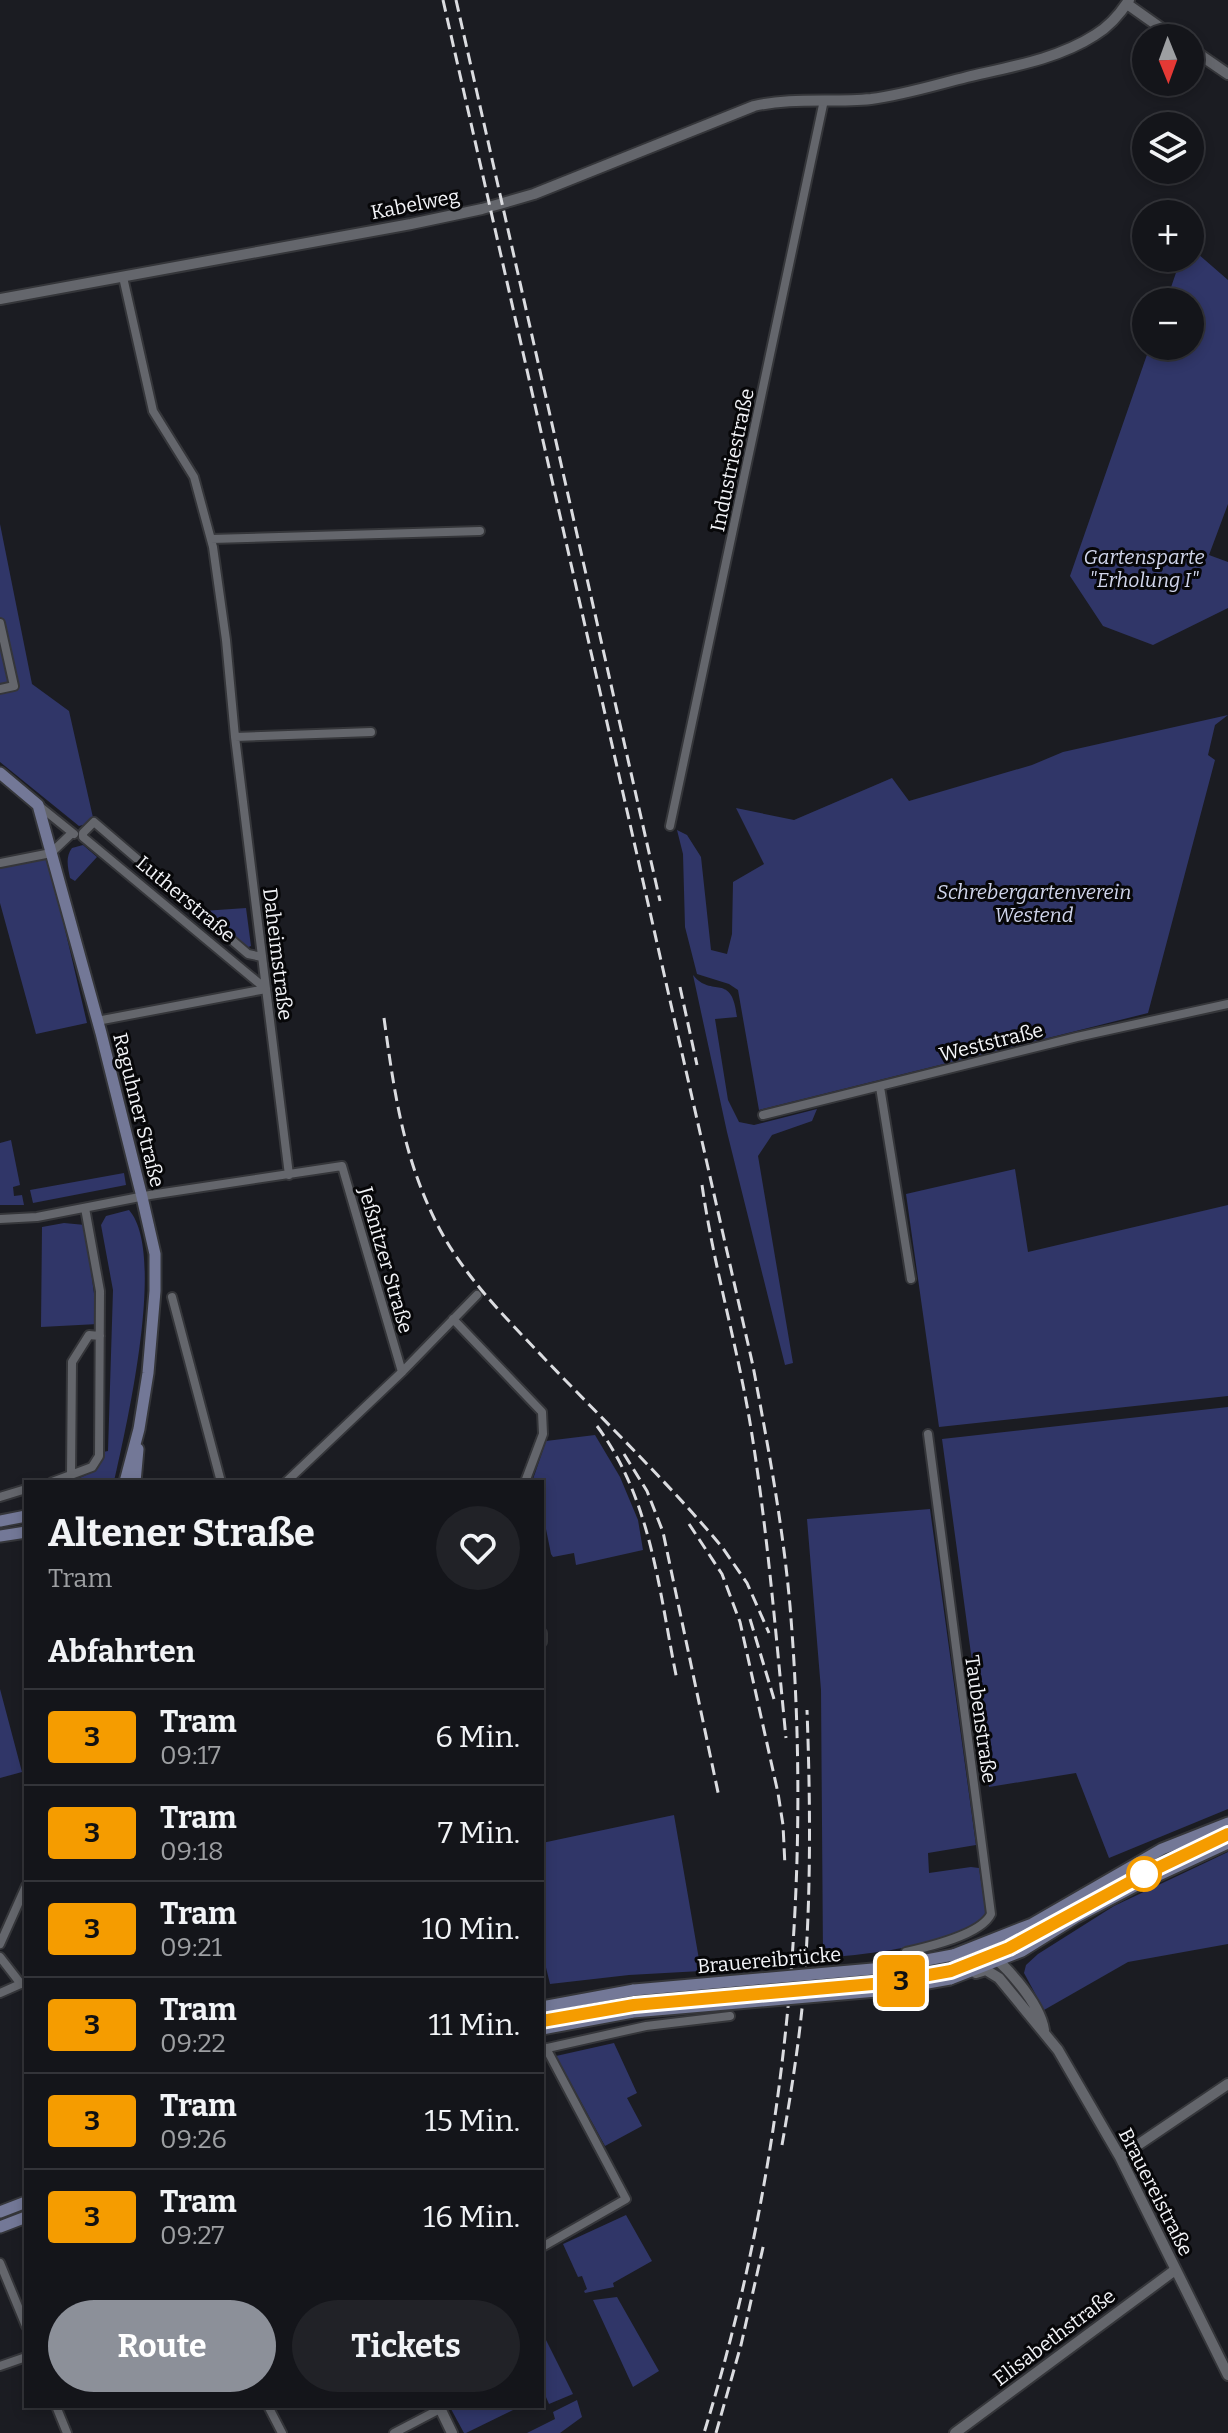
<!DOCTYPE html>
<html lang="de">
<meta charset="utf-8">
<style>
body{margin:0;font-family:Bitter,serif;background:#212227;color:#f1f3f6;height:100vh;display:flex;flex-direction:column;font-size:30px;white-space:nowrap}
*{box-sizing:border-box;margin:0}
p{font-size:26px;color:#9d9fa2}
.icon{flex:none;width:44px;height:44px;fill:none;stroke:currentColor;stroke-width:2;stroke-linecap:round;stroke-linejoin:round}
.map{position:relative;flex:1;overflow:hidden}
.drawer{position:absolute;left:24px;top:1480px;width:520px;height:928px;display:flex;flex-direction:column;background:#14151a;border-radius:0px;box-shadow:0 4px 12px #0003,0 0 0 2px #333439}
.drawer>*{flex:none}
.badge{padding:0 16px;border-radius:6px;font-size:28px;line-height:52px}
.needle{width:52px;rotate:179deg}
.buttons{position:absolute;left:1132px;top:24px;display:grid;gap:16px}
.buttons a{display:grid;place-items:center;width:72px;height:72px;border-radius:50%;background:#14151a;box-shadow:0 4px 12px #0003,0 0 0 2px #333439;font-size:40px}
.map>.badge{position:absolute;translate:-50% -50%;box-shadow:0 0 0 4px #fff}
h2{padding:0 24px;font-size:30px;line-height:72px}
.round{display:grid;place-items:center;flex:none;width:84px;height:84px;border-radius:42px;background:#212227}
.headline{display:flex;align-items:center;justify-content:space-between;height:136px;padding:0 24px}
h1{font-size:38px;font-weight:700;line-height:60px}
.primary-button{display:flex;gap:16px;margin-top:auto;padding:16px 24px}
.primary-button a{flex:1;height:92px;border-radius:48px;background:#8c9099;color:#fff;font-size:32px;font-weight:700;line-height:92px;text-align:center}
.primary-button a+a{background:#212227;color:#f1f3f6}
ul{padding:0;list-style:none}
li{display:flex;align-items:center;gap:24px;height:96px;padding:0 24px;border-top:2px solid #333439}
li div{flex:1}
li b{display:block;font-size:30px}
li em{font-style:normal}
li .badge{min-width:88px;font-weight:700;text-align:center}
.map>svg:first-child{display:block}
</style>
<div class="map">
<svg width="1228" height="2433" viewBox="0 0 1228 2433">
<rect width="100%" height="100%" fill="#1b1c22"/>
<path fill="#303668" d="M1190,247L1228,280V504L1209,555L1228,562V608L1153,645L1103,626L1070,576L1150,346H1190V302H1166L1181,258H1190Z
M0,524L32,684L69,711L94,822L79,826L0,762Z
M1228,715L1215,725L1208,755L1215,760L1148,1013L759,1110L738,990L729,984L697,974L685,927L683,854L677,830L687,835L701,857L711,950L727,954L732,934L733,882L764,864L736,808L794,820L892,778L909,801L1032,765L1063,752Z
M83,845L97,857L75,881L70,878C68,868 65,857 72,848Z
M48,857L87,1023L36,1034L0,903V868Z
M246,908L251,946L246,948L203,911Z
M693,975C712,999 732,971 737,1017L715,1019L728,1100L739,1122L754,1125L817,1109L812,1121L772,1135L758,1156L793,1363L785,1365L727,1132Z
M11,1140L20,1185L13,1187L14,1196L22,1195L24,1205H0V1143Z
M1015,1169L1028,1252L1228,1205V1396L939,1427L906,1194Z
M124,1173L126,1185L33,1203L30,1190Z
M129,1210C167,1253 126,1428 114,1482H68C86,1476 98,1472 103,1452L108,1451L113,1290L101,1225L106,1216Z
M64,1223L85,1225L98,1324L41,1327L42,1227Z
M1228,1407V1809L1109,1858L1076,1773L989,1787L942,1439Z
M595,1435L620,1477L638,1520L643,1550L576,1565L574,1553L553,1557L551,1554L545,1524L542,1525V1482H532L546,1441Z
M930,1509L976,1845L928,1853L929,1873L971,1867L979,1868L986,1914C966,1945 859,1955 823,1958L821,1690L807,1519Z
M0,1689L22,1772L0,1778Z
M674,1815L701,1971L629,1975L550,1984L542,1951V1843Z
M1228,1852V1944L1128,1962L1044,2010L1024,1973L1026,1965L1038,1954L1114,1906Z
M614,2043L637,2093L627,2098L642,2126L605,2146L556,2056Z
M626,2215L652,2261L613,2283L614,2287L585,2293L584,2291L587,2289L582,2276L578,2277L563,2244Z
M617,2297L659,2371L633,2387L593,2300Z
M545,2338L573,2394L549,2404L542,2388V2339Z
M577,2400L582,2417L560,2433H527L555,2419L553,2412Z
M457,2406H521L466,2433H464L451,2409Z"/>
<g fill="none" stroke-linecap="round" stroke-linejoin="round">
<g stroke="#35363a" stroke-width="12">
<path id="minor" d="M123,277L153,411L194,477L213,547L226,640L235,737L289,1175
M211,539L480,531
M0,623L14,686L0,689
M235,737L371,732
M38,805L74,834
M670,826L824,100
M0,863L51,853L72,833
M262,957L248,954L94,822L83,833V837L266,989
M97,1021L266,989
M880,1087L911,1279
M763,1115L1077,1037L1228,1004
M0,1219L37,1217L150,1195L342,1166L402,1372
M172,1297L221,1482
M453,1319L542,1412L543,1434L525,1482
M71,1476L72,1362L89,1335L100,1336
M52,1482L92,1467L99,1456L100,1291L85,1208
M286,1482L402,1372L477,1295
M0,1497L26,1489
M542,1633V1642
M0,1944L26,1886
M906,1952C928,1947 981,1935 991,1914L928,1434
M0,1957L21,1984
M0,1993L25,1982
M543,2049L646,2026L730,2016
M542,2247L626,2199L546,2048
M0,2263L26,2326
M0,2366L26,2357
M56,2406L67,2433
M268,2406L282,2433
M394,2433L440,2409"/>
</g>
<g stroke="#35363a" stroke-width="14">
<path id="tertiary" d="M1127,4L1175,38
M1190,48L1228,74
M0,299L411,224L482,209L534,194L754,106C793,97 832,103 871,99C903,95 935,85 967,77C1010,67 1058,59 1095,35C1110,26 1120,14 1129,0
M977,1947C1002,1957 1040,2004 1044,2030
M976,1973L986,1970L999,1978L1058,2050L1120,2157L1228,2375
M1120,2157L1228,2084
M439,2406L452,2433
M955,2433L1175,2270"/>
</g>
<g stroke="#35363a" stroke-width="15">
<path id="secondary" d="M0,773L38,805L101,1033L142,1197L155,1254V1291L148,1373L139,1429L125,1482
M135,1482L138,1449
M0,1521L26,1516
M0,1536L26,1532
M953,1955L1032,1924L1162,1849L1228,1823
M950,1979L1022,1951L1075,1918L1137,1885L1228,1843
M542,2007L634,1990
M542,2029L633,2012
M0,2212L26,2202
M0,2227L26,2217"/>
</g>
<use href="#minor" stroke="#64666c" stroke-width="8"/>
<use href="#tertiary" stroke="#64666c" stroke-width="10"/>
<use href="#secondary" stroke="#737897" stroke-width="11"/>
<path stroke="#dbdce0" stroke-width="2" d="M542,2021L634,2005L884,1983L951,1971L1009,1948L1143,1875L1228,1834"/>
<path stroke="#dbdce0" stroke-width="3" stroke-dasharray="12 6" stroke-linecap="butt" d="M443,0L753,1366C768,1446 783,1526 790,1606C813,1883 786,2167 704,2433
M456,0L660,901
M680,987L697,1065
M384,1018C394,1091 403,1157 437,1224C463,1275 503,1315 542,1356C602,1419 666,1480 722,1547L747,1583L769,1633
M702,1185C714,1269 739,1351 752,1435C768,1536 776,1637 786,1738
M597,1426C652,1500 659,1592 677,1680
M624,1454L647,1491L663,1532L719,1797
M689,1524L722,1574L740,1622L778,1793L783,1825L785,1866
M750,1619L774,1699
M782,2145C793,2082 803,2019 806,1956C811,1874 810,1792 807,1710
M716,2433L741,2345L764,2243"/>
<g stroke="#35363a" stroke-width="15" stroke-linecap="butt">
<path id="secondary-bridge" d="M634,1990L884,1968L953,1955
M633,2012L888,1990L950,1979"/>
</g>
<use href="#secondary-bridge" stroke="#737897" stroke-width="11"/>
</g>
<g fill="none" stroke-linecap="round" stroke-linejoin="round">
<g stroke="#fff" stroke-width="18">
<path id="line" d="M542,2021L634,2005L884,1983L951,1971L1009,1948L1143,1875L1228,1834"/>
</g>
<use href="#line" stroke="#f59c00" stroke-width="12"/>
</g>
<circle fill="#fff" stroke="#f59c00" stroke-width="4" cx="1144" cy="1874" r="16"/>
<g text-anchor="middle" stroke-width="6" stroke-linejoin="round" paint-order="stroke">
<g font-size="20" fill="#f3f4f8" stroke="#070709">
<text transform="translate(415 204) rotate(-11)" y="7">Kabelweg</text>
<text transform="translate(732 460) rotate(-78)" y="7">Industriestraße</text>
<text transform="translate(186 899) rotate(40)" y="7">Lutherstraße</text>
<text transform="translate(278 954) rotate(83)" y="7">Daheimstraße</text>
<text transform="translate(991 1042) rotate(-14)" y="7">Weststraße</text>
<text transform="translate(139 1110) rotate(76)" y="7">Raguhner Straße</text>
<text transform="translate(386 1260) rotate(74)" y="7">Jeßnitzer Straße</text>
<text transform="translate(981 1719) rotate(82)" y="7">Taubenstraße</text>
<text transform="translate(769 1960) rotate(-5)" y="7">Brauereibrücke</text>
<text transform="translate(1156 2192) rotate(63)" y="7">Brauereistraße</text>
<text transform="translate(1054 2337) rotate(-37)" y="7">Elisabethstraße</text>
</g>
<g font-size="20" font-style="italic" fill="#d1d6ec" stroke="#070709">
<text x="1144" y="564">Gartensparte<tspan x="1144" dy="23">"Erholung I"</tspan></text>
<text x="1034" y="899">Schrebergartenverein<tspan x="1034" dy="23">Westend</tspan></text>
</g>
</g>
</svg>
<div class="buttons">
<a><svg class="needle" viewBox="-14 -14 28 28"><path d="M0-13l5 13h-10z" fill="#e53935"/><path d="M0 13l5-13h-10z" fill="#9d9fa2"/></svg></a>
<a><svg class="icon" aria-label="layers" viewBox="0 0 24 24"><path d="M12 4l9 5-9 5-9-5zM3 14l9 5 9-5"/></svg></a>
<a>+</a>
<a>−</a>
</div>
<b class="badge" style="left:901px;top:1981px;background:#f59c00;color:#111">3</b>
<section class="drawer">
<div class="headline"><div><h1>Altener Straße</h1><p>Tram</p></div><a class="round"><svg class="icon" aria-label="heart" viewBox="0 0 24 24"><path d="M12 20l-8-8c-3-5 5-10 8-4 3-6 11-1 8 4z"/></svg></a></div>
<h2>Abfahrten</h2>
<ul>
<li><span class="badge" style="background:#f59c00;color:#111">3</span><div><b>Tram</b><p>09:17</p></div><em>6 Min.</em></li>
<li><span class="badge" style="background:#f59c00;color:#111">3</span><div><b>Tram</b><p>09:18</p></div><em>7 Min.</em></li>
<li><span class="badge" style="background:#f59c00;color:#111">3</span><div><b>Tram</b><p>09:21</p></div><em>10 Min.</em></li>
<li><span class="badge" style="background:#f59c00;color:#111">3</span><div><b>Tram</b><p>09:22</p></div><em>11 Min.</em></li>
<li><span class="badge" style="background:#f59c00;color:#111">3</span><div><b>Tram</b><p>09:26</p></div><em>15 Min.</em></li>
<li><span class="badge" style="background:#f59c00;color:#111">3</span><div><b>Tram</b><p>09:27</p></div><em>16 Min.</em></li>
</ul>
<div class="primary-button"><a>Route</a><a>Tickets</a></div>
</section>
</div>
